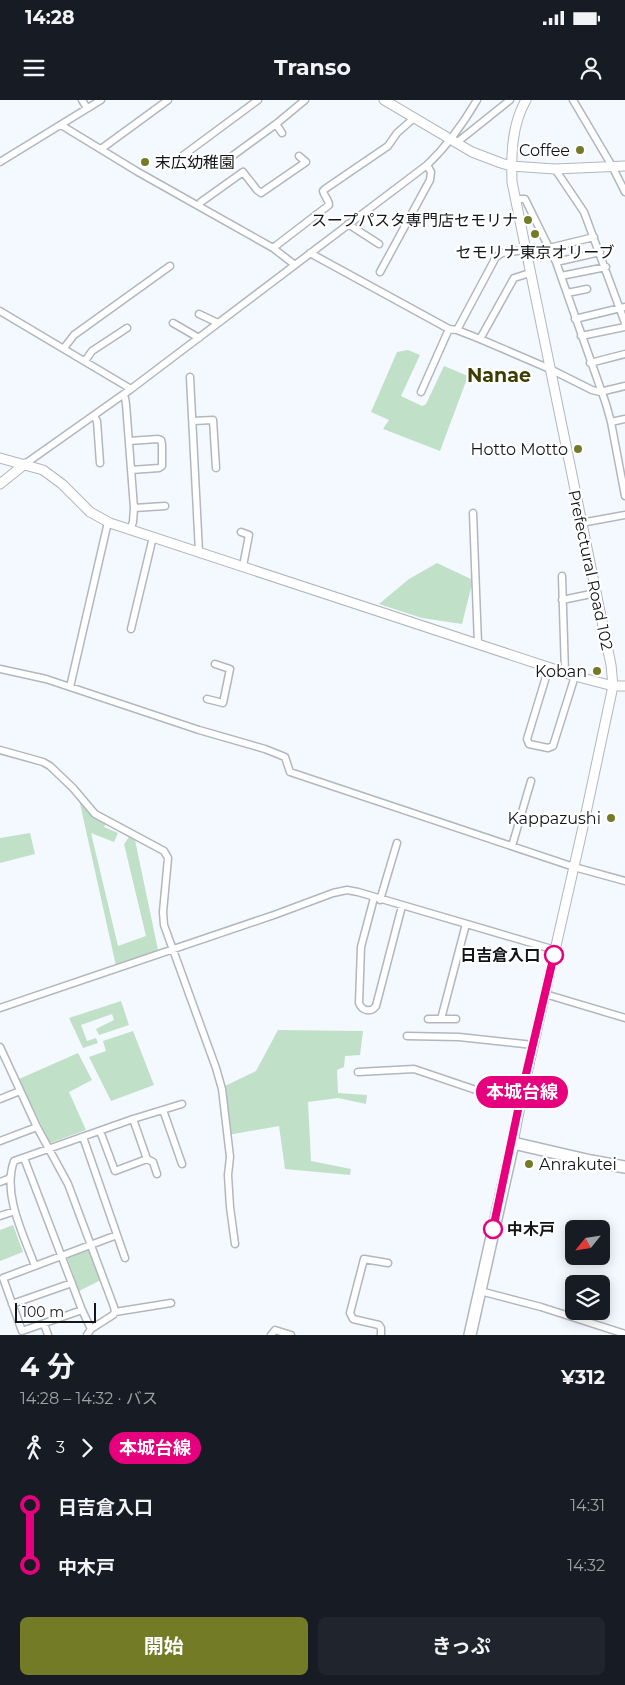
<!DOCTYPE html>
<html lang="ja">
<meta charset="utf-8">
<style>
body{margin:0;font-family:Montserrat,"Noto Sans JP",sans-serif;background:#20242c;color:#f1f3f6;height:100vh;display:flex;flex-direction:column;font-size:19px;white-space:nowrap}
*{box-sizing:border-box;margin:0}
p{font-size:16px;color:#9ea1a6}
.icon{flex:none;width:28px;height:28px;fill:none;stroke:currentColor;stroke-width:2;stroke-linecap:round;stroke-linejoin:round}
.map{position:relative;height:1235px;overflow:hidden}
.side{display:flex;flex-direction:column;background:#171b24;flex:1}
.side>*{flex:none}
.badge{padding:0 10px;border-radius:16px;font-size:18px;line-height:32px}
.needle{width:32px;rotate:240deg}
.tools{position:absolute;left:565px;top:1120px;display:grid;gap:10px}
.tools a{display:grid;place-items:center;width:45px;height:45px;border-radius:8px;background:#171b24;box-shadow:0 2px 12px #0003;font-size:25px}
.scale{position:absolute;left:15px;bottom:12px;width:81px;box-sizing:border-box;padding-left:5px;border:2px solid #131518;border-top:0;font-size:14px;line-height:18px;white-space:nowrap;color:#131518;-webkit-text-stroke:4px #fff;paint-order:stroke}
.map>.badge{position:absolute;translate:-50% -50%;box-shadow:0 0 0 2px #fff}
.legs{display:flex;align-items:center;gap:8px;height:55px;padding:0 20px;font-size:16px}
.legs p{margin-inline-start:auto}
.overview{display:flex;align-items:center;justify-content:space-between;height:85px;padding:0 20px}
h1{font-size:28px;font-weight:700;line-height:38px}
.button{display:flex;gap:10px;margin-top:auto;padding:10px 20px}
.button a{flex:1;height:58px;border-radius:8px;background:#747b26;color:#fff;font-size:20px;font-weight:700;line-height:58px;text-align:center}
.button a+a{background:#20242c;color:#f1f3f6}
ul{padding:0 20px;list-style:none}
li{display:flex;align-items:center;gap:18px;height:60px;font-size:19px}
li i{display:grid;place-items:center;width:8px;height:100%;margin:0 6px;background:currentColor}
li i::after{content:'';width:12px;height:12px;margin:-6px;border:4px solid;border-radius:50%;background:#171b24}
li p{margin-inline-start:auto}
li:first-child i{background:linear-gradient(#0000 50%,currentColor 0)}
li:last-child i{background:linear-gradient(currentColor 50%,#0000 0)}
.status{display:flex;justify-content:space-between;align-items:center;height:35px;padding:0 25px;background:#171b24;direction:ltr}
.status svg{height:14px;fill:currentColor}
header{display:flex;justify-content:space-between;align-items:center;height:65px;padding:0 20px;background:#171b24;font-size:22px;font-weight:700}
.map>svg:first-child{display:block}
</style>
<div class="status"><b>14:28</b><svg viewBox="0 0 49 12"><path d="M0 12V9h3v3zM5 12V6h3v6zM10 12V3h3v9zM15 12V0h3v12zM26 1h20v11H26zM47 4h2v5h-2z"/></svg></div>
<header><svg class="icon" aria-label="menu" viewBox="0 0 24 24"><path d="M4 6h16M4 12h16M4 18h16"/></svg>Transo<svg class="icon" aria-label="person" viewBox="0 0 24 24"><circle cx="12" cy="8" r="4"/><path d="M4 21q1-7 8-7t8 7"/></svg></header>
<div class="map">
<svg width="625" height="1235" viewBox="0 0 625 1235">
<rect width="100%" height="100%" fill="#f4f9ff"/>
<path fill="#c0e0c8" d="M408,250L420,255L401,296L422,306L426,304L444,266L468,276L440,351L383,329L389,320L371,312L397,252Z
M437,463L473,480L462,524L422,518L379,504L409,479Z
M79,699L106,723L104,727L118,733L114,742L91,733L118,846L146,836L124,744L129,737L135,740L158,850L116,866Z
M30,733L35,754L0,763V738Z
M121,901L129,925L99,935L96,929L114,920L112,914L81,925L87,941L96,938L98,943L83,948L69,918Z
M278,930L363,931L360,955L345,956L344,967L337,970L338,993L367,995L366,1004L338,998L308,1002L311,1061L351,1069L350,1075L285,1069L279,1026L228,1035L220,1009L225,986L256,971Z
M133,931L154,985L111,1001L89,957L106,951L103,941Z
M78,953L92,980L69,992L86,1030L50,1043L19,979Z
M13,1125L23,1152L0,1161V1130Z
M88,1147L101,1180L79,1191L67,1157V1155Z"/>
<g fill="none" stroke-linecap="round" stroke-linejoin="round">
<g stroke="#b1b7be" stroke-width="9">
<path id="street" d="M82,0L87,8
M573,0L612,66L625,92
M276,24L282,33
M61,25L138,72L273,148L295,165
M460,40L510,0
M101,49L168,0
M181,57L258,0
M0,62L101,0
M220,65L276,24L305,0
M555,69L584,112L625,223
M515,99H525L556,162L606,304L611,322L625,396
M199,105L201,102L243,72L257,90L261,93L306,62L299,56
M348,124L379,144
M273,148L329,105C329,100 324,96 323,91L325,89L388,46L397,33L414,18
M549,148L594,137
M310,153L449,229L457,230L480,239L550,269L592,290L600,292L625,286
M556,162L600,152
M380,172L430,80L431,72L427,65
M561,176L606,167
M567,193L587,189
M0,211L131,289
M199,214L218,223
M575,219L625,207
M173,223L199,238
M457,230L496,157L502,153L526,150
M581,236L625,227
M480,239L514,178L530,173
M64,248L74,235L170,166
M85,261L92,251L127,228
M590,263L625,254
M190,277L199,452
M421,292L449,229
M123,295L125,298L126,304L134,408L133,422L130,430
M94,316L97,321L100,363
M193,321L213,320L216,368
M611,322L625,319
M129,341L158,339L161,340L162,344V366L159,368L131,370
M25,364L131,289L427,65C447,46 463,24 477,0
M134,408L165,406
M473,413L478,544
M581,423L625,415
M241,432L249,435L243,466
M562,476L565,573
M562,500L596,493
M131,529L153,437
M549,567L527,639L529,644L548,648L553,646L575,576
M0,569L46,579L199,630L265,649L285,657L290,672L574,767L625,781
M70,587L108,422
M207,599L223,603L230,569L215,564
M0,650L43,662L50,666L73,688L95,714L164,751L168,758L163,812L164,825L216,968L222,989L230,1057L228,1075L230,1107L235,1144
M512,746L531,681
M374,798L361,847L359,903C362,911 371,913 376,906L402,806
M380,800L397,743
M545,894L625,918
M0,908L274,815L333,793L347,790L358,792L555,850
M428,919H456
M441,919L466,824
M407,936L459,937L533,945
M0,947L37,1027L68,1084L114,1207L115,1212L113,1215L91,1229L87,1235
M358,972L414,969L520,1005
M0,999L20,991
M163,1010L182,1064
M100,1031L115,1071L147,1059L133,1019
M83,1037L125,1158
M0,1041L37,1027
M24,1058L82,1210L91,1229
M147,1059L153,1062L157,1074
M0,1082L8,1079L11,1076
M0,1116L15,1111
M35,1166C24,1136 2,1094 14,1061L133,1019L182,1004
M480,1191L541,1207L625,1234
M12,1204L72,1183
M82,1210L22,1231L3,1178L117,1135
M115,1212L171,1203
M44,1224L48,1235
M271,1235L275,1230L291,1235
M381,1235V1228L379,1225L353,1219L350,1213L364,1159L388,1163"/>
</g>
<g stroke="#b1b7be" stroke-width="11">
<path id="secondary" d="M384,0L472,52L501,63L511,66L555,69L625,66
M0,358L43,370L62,384L90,412L110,423L575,576L613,586H625
M0,384L25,364
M513,1043L523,991L583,727L613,586L611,565L512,82C511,54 512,24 526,0"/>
</g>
<g stroke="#b1b7be" stroke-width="14">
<path id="highway" d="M470,1235L513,1043L591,1061L625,1067"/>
</g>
<use href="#street" stroke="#fff" stroke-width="6"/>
<use href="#secondary" stroke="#fff" stroke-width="9"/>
<use href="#highway" stroke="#fff" stroke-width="11"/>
</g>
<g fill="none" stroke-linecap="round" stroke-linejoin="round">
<g stroke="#fff" stroke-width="11">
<path id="line-1" d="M493,1129L522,991L554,855"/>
</g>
<use href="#line-1" stroke="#e6007e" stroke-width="8"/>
</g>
<g fill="#747b26" stroke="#fff" stroke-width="2">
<circle cx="580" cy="50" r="5"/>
<circle cx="145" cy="62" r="5"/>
<circle cx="528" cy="120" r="5"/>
<circle cx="535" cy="134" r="5"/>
<circle cx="578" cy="349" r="5"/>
<circle cx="597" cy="571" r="5"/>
<circle cx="611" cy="718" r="5"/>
<circle cx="529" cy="1064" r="5"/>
</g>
<g fill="#fff" stroke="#e6007e" stroke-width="2.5">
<circle cx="554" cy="855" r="9"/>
<circle cx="493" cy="1129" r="9"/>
</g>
<g text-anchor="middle" stroke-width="4.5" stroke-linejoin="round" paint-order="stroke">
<g font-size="16" fill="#131518" stroke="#fff" text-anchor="end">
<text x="570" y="56">Coffee</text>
<text x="155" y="68" text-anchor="start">末広幼稚園</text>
<text x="518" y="126">スープパスタ専門店セモリナ</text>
<text x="535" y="158" text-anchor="middle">セモリナ東京オリーブ</text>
<text x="568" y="355">Hotto Motto</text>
<text x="587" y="577">Koban</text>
<text x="601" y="724">Kappazushi</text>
<text x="539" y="1070" text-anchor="start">Anrakutei</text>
</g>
<g font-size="16" fill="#131518" stroke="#fff">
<text transform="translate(591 470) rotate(78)" y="6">Prefectural Road 102</text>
</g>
<g font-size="16" font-weight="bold" fill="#131518" stroke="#fff" text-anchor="end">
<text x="540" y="861">日吉倉入口</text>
<text x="507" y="1135" text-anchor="start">中木戸</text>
</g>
<g font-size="19" font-weight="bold" fill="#3a3e00" stroke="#fff">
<text x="499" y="282">Nanae</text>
</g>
</g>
</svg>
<div class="tools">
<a><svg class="needle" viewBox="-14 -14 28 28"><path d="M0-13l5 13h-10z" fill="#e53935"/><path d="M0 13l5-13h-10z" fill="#9ea1a6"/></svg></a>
<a><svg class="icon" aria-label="layers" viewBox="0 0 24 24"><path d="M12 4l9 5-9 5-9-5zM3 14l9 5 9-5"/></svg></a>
</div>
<div class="scale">100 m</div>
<b class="badge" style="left:522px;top:992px;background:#e6007e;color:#fff">本城台線</b>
</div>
<section class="side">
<div class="overview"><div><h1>4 分</h1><p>14:28 – 14:32 · バス</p></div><b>¥312</b></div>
<div class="legs"><svg class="icon" aria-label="walk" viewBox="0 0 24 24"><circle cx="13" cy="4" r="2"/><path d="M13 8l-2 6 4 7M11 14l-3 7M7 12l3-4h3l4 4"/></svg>3<svg class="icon" aria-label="forward" viewBox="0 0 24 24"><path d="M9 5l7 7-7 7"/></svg><b class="badge" style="background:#e6007e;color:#fff">本城台線</b></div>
<ul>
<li><i style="color:#e6007e"></i><b>日吉倉入口</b><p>14:31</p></li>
<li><i style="color:#e6007e"></i><b>中木戸</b><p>14:32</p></li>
</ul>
<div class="button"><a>開始</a><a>きっぷ</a></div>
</section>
